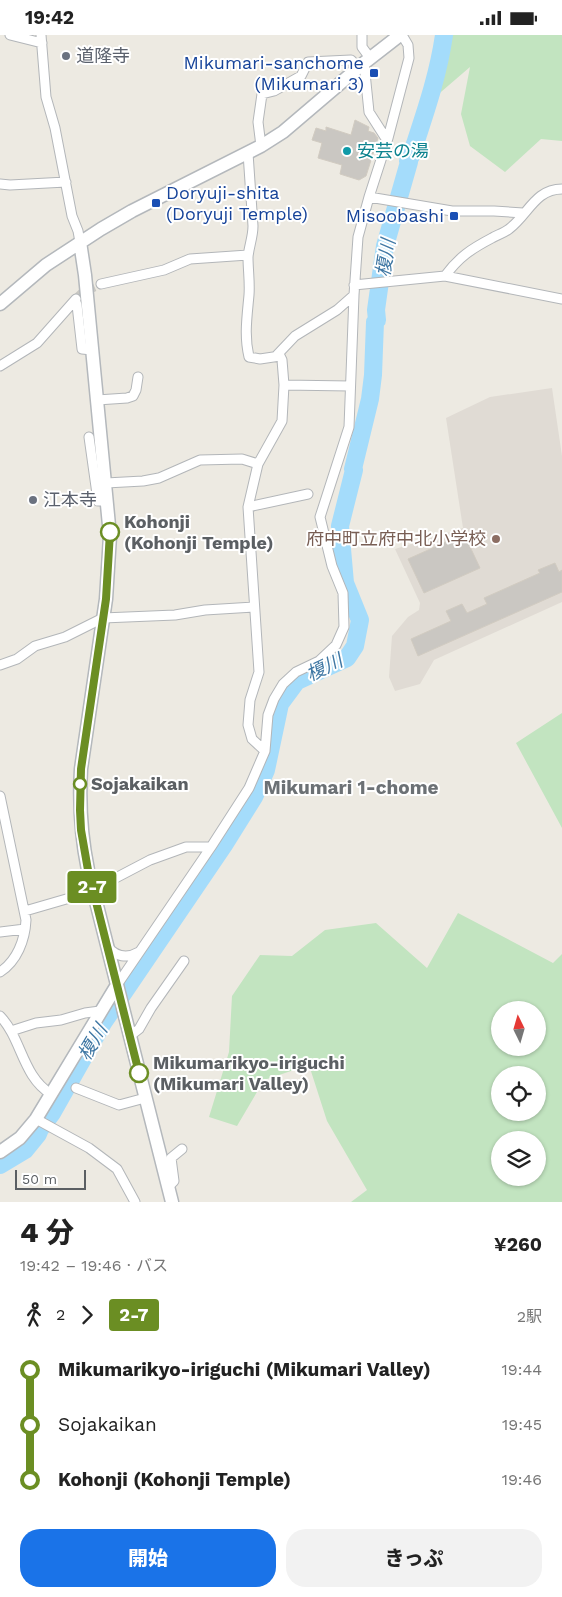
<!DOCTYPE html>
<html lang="ja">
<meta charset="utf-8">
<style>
body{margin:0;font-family:"Work Sans","Noto Sans JP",sans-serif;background:#f2f2f2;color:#222;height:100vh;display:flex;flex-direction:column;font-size:19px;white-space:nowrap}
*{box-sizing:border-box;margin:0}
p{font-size:16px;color:#767676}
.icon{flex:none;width:28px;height:28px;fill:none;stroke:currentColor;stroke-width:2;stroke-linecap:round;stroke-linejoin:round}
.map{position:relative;height:1167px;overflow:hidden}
.side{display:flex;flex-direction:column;background:#fff;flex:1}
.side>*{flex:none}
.badge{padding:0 10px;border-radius:4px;font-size:18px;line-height:32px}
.needle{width:32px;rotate:355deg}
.fabs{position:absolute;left:491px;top:966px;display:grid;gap:10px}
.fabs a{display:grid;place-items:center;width:55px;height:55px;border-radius:50%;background:#fff;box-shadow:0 1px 4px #0004;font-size:25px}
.scale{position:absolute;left:15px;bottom:12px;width:71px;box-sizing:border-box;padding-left:5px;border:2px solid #5b5f63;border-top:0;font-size:14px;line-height:18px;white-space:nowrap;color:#5b5f63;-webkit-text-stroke:4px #fff;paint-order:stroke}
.map>.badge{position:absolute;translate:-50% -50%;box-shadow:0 0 0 2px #fff}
.legs{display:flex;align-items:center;gap:8px;height:55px;padding:0 20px;font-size:16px}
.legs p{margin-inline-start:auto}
.overview{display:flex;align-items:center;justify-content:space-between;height:85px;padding:0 20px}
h1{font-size:28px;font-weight:800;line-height:38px}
.cta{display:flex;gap:10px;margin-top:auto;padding:10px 20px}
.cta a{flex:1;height:58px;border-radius:20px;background:#1a73e8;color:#fff;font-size:20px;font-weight:800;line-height:58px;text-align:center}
.cta a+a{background:#f2f2f2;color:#222}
ul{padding:0 20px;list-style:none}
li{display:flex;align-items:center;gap:18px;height:55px;font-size:19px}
li i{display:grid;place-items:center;width:8px;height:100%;margin:0 6px;background:currentColor}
li i::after{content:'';width:12px;height:12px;margin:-6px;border:4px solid;border-radius:50%;background:#fff}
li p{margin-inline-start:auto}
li:first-child i{background:linear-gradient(#0000 50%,currentColor 0)}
li:last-child i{background:linear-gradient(currentColor 50%,#0000 0)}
.status{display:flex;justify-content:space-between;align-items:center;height:35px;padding:0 25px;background:#fff;direction:ltr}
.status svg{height:14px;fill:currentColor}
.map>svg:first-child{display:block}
</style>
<div class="status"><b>19:42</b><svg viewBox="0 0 49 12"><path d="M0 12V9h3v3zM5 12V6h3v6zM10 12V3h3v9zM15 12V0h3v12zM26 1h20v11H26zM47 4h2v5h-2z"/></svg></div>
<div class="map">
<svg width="562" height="1167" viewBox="0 0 562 1167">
<rect width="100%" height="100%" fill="#edeae2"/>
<path fill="#e0dbd4" d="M552,353L562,421V567L434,625L420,649L395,656L389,642L392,601L408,582L419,575L420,568L395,514L463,493L446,383L490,362Z"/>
<path fill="#c2e4c0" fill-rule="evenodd" d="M441,0H562V106L541,104L505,137L470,111L461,79L470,32L420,75Z
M562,678V793L516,708Z
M458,878L553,928L562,919V1167H351L367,1155L327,1086L309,1030L264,1045L237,1091L209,1082L229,1017L232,961L260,920L292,921L325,895L376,888L427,933ZM500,975H538V1012H500ZM500,1040H538V1078H500ZM500,1105H538V1142H500Z"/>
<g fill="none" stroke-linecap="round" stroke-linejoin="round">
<path stroke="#a4dcfb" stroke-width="18" d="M0,1130L25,1115L38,1099L40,1094L52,1078L103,988L224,810L254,762L266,735L280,669L297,646L347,623L355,611L360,585L345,548L340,491L354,435L353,434L370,364L373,340L375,287L377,285L376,275L385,211L409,127L408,126L411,121C424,81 438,42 444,0"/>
</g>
<path fill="#cac7c2" stroke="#d1cbc1" d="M355,85L369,92L368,96L374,98L378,103L366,141L359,145L340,139L342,130L318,123L322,108L312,105L316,93L326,96V92L351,100Z
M464,499L480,533L424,558L408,524Z
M555,528L559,537L562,535V557L418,621L411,604L451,586L446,576L462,569L467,578L487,569L484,563L540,538L538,535Z"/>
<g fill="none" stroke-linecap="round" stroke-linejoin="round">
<path stroke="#c8c7c2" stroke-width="9" stroke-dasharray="9 4.5" stroke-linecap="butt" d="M76,264L83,257L101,249"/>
<g stroke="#b3b6b9" stroke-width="11">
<path id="street" d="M10,0L42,8
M41,0L46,62L55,93L72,181L78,196L80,207
M362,0V12L370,23
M364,28L369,77L385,102L388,103
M261,111L258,87L262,59L274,56L301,41L308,27L351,25L359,33
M248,118L253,191C253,202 249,211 248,222C248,235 250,247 249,260C247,282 244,301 249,322L260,324L280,321L282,325L284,350L282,386L258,429L248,472L259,637L250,665L248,690L252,704L265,716
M0,149L10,150L66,147
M369,162L452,176H494L523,178
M445,241C459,222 471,214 492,203C497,200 504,198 509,194C528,180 535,154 562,154
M101,249L164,235L190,224L248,220
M354,250L445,241L562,264
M75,265L77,270L82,314L92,315
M276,321L295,301L337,275L354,260
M0,331L37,308L76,264
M284,350L350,351
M97,365L127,363L133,361L136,355L138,342
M89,402L98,466H107
M106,448L143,446L159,443L200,425L242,424L258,429
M248,472L308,459
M0,630L17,624L35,611L65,602L103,583L175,580L205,575L254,572
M0,761L26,885C25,905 17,926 0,937
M25,876L87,858L150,825L186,812H211
M0,897L25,894
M107,911C116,922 127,924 139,917
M117,950L211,812L249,753L265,716L268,680L274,664L283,649L296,637L319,626L336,610L344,592L343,558L332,531L320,482L349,392L354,260L358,202L369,162L388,103L409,23L408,10L402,0
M0,981C22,1004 22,1041 51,1059
M11,996L36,988L61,985L85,978L100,976
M130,1001L139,994L151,973L184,926
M76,1053L119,1070L145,1063
M36,1084L89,1113L117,1134L135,1167
M168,1151L171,1149L174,1146L171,1123L182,1114"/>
</g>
<g stroke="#b4b8bc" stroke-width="15">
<path id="secondary" d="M80,207L85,240L110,501L106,564L81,734C79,768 81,801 88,835L172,1167
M0,269L46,230L101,194L132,176L261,111L283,97L364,28L400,0
M0,1117L20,1103L36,1084L117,950"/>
</g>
<use href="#street" stroke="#fff" stroke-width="9"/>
<use href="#secondary" stroke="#fff" stroke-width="12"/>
</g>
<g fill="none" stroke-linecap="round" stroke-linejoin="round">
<g stroke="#fff" stroke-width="11">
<path id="line-1" d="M110,497L106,564L81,734L80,775L81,795L88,835L139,1038"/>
</g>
<use href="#line-1" stroke="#6b8e23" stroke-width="8"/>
</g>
<g fill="#6b7280" stroke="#fff" stroke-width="2">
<circle cx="66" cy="21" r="5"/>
<circle cx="33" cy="465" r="5"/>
</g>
<g fill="#1a4fb4" stroke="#fff" stroke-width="2">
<rect x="369" y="33" width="10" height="10" rx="2.5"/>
<rect x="151" y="163" width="10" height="10" rx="2.5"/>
<rect x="449" y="176" width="10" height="10" rx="2.5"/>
</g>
<circle fill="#0f9aa8" stroke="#fff" stroke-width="2" cx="347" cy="116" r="5"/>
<g fill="#fff" stroke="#6b8e23" stroke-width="2.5">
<circle cx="110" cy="497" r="9"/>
<circle cx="80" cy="749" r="6"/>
<circle cx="139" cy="1038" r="9"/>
</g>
<circle fill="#8d6e63" stroke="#fff" stroke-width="2" cx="496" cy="504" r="5"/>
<g text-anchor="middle" stroke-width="4" stroke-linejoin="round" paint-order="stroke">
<g font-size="18" fill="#5b616d" stroke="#fff" text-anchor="start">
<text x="76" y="27">道隆寺</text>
<text x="43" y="471">江本寺</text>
</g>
<g font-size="18" fill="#164399" stroke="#fff" text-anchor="end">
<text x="364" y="34">Mikumari-sanchome<tspan x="364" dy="21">(Mikumari 3)</tspan></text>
<text x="166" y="164" text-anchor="start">Doryuji-shita<tspan x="166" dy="21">(Doryuji Temple)</tspan></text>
<text x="444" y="187">Misoobashi</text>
</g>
<g font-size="18" fill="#0d838f" stroke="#fff" text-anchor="start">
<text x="357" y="122">安芸の湯</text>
</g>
<g font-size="18" font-weight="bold" fill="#5b5f63" stroke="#fff" text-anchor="start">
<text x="124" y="493">Kohonji<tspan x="124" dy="21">(Kohonji Temple)</tspan></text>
<text x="91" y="755">Sojakaikan</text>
<text x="153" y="1034">Mikumarikyo-iriguchi<tspan x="153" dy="21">(Mikumari Valley)</tspan></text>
</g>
<g font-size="18" fill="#785e54" stroke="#fff" text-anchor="end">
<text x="486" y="510">府中町立府中北小学校</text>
</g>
<g font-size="19" font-style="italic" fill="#4078a4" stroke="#fff">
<text transform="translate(385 223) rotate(-81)" y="7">榎川</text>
<text transform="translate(324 632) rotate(-26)" y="7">榎川</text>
<text transform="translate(92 1007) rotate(-59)" y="7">榎川</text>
</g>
<g font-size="19" font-weight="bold" fill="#6c7175" stroke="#fff">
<text x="351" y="759">Mikumari 1-chome</text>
</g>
</g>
</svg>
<div class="fabs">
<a><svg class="needle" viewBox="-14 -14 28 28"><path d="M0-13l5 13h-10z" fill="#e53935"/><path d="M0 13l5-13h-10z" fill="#767676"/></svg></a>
<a><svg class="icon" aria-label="locate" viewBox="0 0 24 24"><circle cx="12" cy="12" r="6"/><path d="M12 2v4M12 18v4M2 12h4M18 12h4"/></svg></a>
<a><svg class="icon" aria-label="layers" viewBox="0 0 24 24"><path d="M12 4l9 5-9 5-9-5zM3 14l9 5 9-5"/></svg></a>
</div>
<div class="scale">50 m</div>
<b class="badge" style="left:92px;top:852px;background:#6b8e23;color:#fff">2-7</b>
</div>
<section class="side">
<div class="overview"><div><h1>4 分</h1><p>19:42 – 19:46 · バス</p></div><b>¥260</b></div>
<div class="legs"><svg class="icon" aria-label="walk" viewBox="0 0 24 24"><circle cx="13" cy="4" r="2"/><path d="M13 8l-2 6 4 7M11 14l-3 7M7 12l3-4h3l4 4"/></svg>2<svg class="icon" aria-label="forward" viewBox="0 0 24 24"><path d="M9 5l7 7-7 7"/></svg><b class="badge" style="background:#6b8e23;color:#fff">2-7</b><p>2駅</p></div>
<ul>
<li><i style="color:#6b8e23"></i><b>Mikumarikyo-iriguchi (Mikumari Valley)</b><p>19:44</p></li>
<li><i style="color:#6b8e23"></i><span>Sojakaikan</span><p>19:45</p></li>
<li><i style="color:#6b8e23"></i><b>Kohonji (Kohonji Temple)</b><p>19:46</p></li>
</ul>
<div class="cta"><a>開始</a><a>きっぷ</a></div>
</section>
